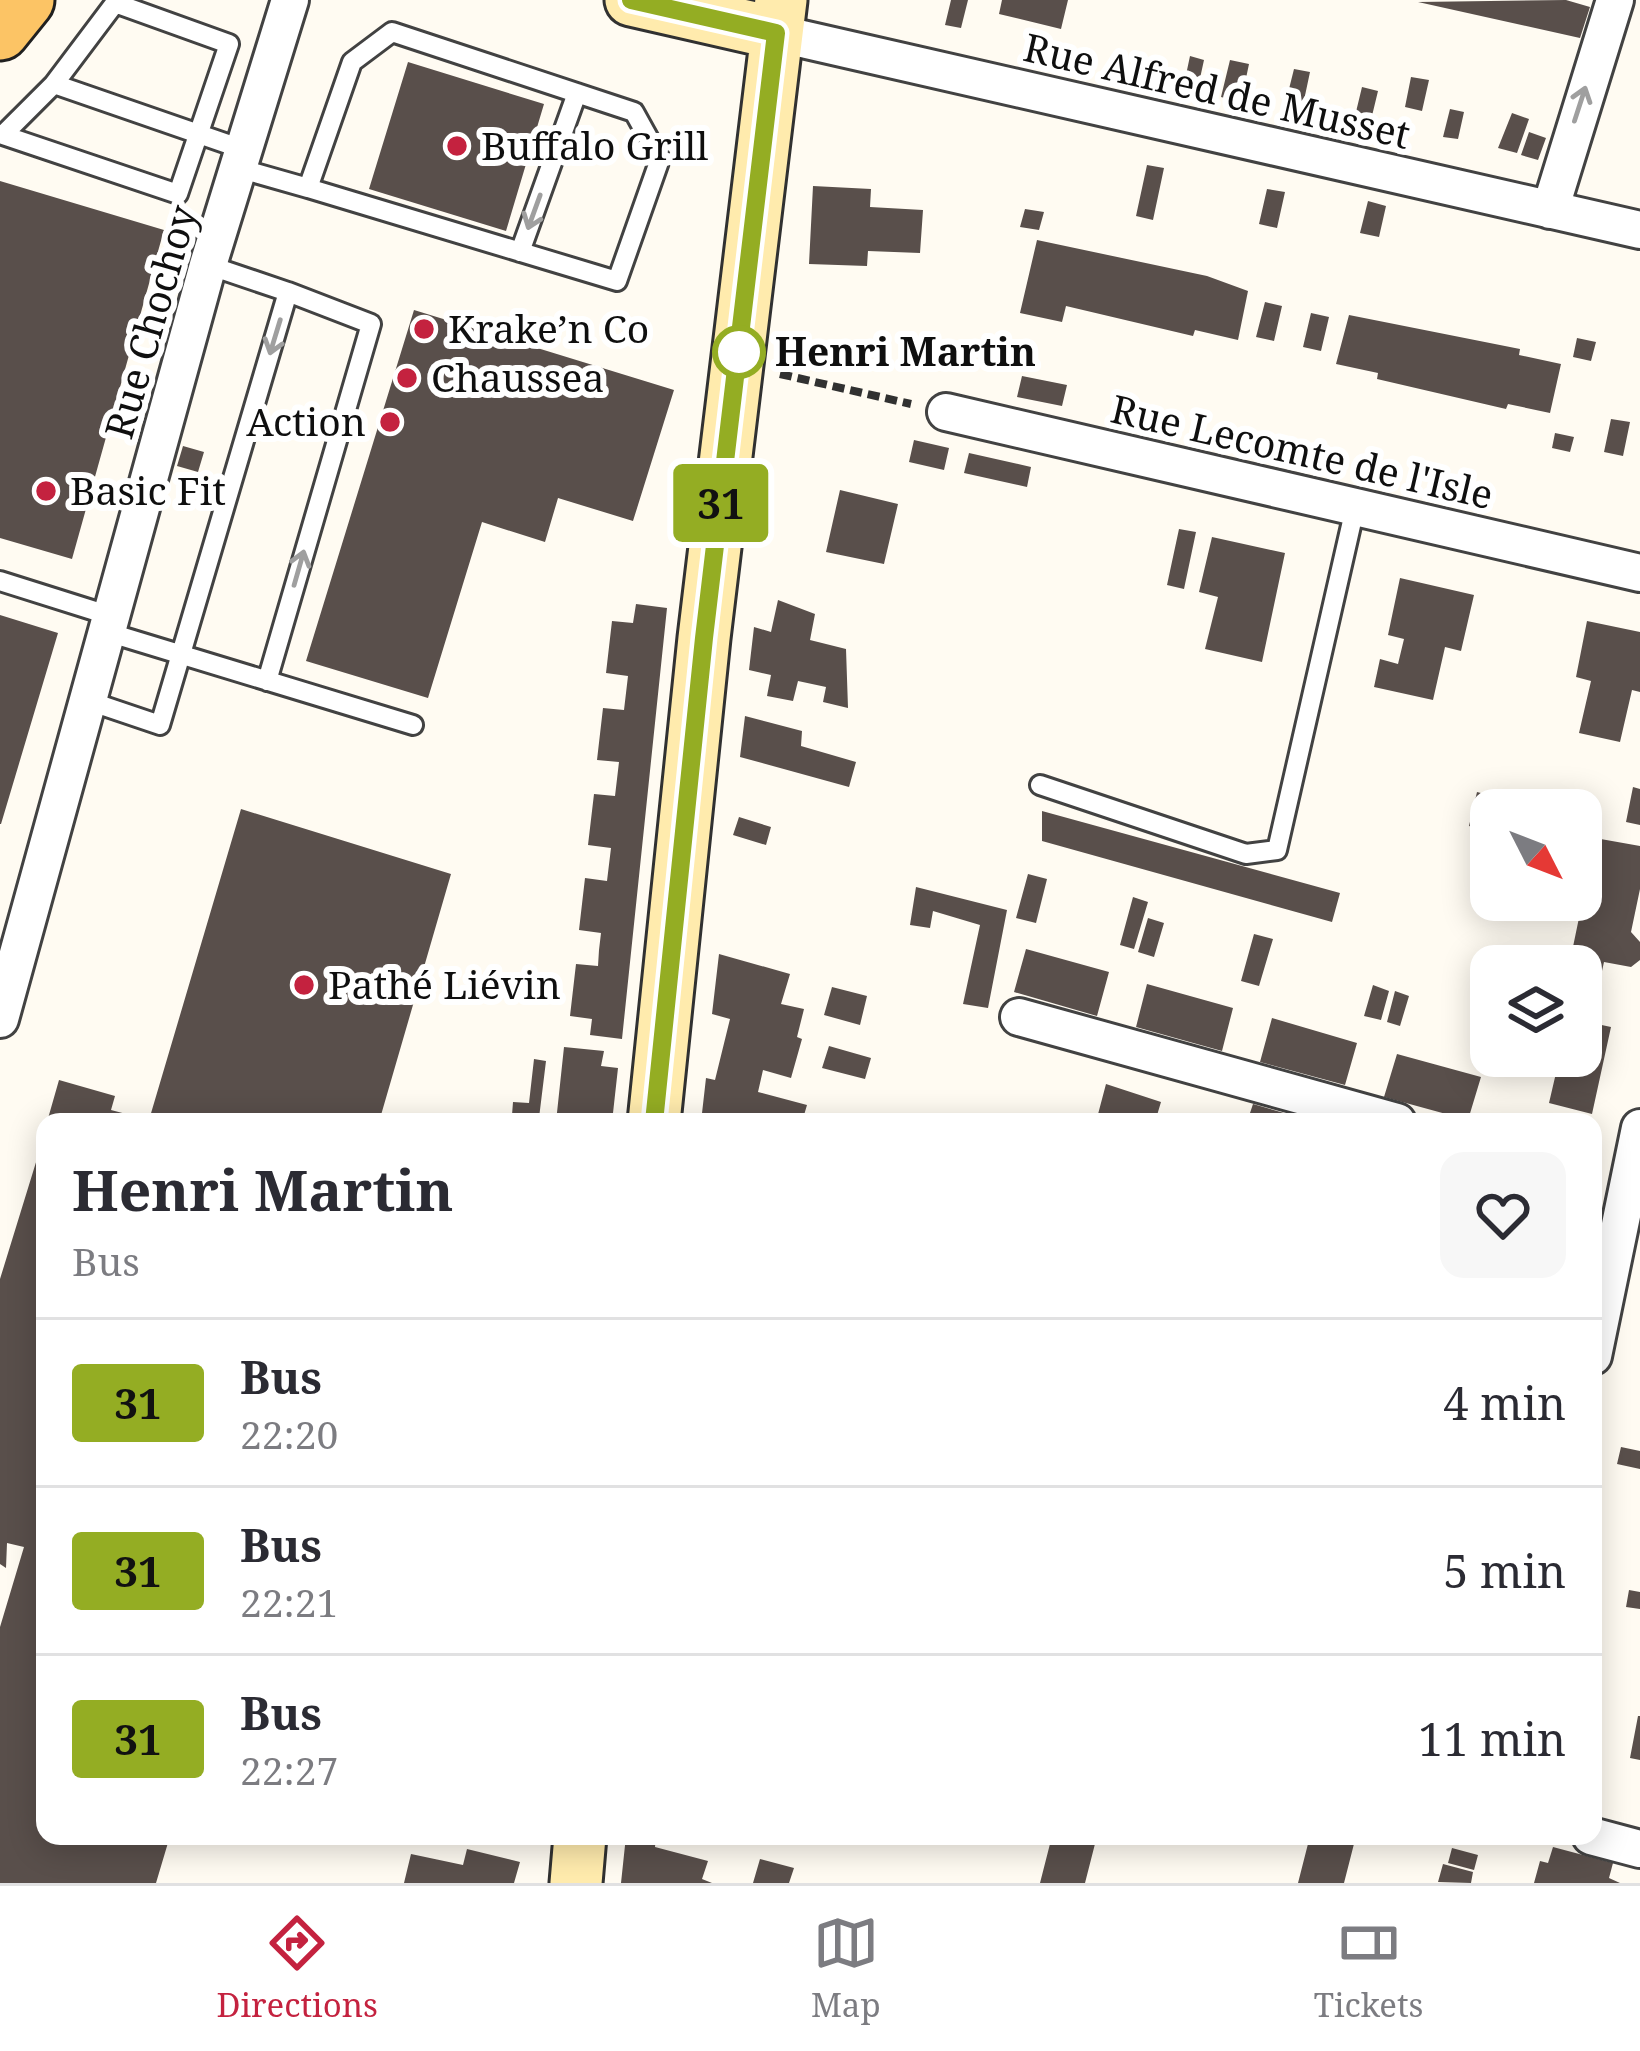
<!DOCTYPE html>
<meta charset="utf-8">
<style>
body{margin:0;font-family:"Noto Serif",serif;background:#f7f7f7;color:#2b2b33;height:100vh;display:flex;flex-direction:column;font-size:45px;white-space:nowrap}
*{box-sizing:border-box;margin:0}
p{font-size:39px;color:#7c7c81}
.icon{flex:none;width:66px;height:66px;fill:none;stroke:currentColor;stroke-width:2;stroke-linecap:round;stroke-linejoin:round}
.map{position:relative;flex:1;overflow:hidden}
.sheet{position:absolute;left:36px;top:1113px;width:1566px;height:732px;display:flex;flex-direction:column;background:#fff;border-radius:24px;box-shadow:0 6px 30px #0003}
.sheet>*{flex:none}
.badge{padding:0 24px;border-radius:9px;font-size:42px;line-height:78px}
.needle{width:78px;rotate:132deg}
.controls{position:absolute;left:1470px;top:789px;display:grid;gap:24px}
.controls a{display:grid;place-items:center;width:132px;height:132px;border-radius:24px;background:#fff;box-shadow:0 6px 30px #0003;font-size:60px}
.map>.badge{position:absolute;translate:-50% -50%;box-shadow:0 0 0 6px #fff}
.round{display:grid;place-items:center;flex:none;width:126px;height:126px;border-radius:24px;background:#f7f7f7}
.summary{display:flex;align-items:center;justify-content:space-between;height:204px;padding:0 36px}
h1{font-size:57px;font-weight:700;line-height:90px}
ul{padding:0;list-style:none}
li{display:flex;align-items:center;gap:36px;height:168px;padding:0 36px;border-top:3px solid #e1e1e2}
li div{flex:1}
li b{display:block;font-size:45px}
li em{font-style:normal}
li .badge{min-width:132px;font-weight:700;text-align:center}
.dock{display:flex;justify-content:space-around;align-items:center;height:168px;border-top:3px solid #e1e1e2;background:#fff;font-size:33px;color:#7c7c81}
.dock a{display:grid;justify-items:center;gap:6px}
.dock .current{color:#c4223f}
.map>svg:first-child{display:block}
</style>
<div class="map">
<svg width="1640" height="1883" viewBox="0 0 1640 1883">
<rect width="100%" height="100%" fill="#fffbf2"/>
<path fill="#594f4b" d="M951,0H968L961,28L945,25Z
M1002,0H1068L1061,29L999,14Z
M1566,0L1590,7L1580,38L1418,2Z
M1190,56L1204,60L1197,92L1183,89Z
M1230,60L1249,64L1241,102L1221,97Z
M408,62L544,104L506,231L369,189Z
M1294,69L1310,72L1303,105L1286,101Z
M1411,77L1429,80L1422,111L1405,107Z
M1362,87L1378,91L1371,120L1355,116Z
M1450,109L1464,112L1458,139L1443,137Z
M1512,113L1529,119L1517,153L1498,148Z
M1529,132L1546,138L1538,160L1521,155Z
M1147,165L1164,168L1153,220L1136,216Z
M0,181L164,230L72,559L0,538Z
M813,186L871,189L870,207L923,210L920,253L868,251L867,266L809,264Z
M1267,189L1285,192L1277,228L1259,224Z
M1368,201L1386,206L1379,237L1360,233Z
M1025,209L1044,212L1039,230L1020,227Z
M1037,240L1207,276L1248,291L1238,340L1195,330L1193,336L1066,306L1062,322L1020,313Z
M1265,302L1282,306L1274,341L1256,337Z
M414,310L674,390L633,521L558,498L545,542L482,522L428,698L306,661Z
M1311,313L1329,317L1321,351L1303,347Z
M1349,315L1520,349L1519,355L1561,364L1550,413L1508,404L1506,409L1377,379L1378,373L1336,364Z
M1577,338L1596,342L1591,361L1573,357Z
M1022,376L1067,385L1062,406L1017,397Z
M1611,419L1630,422L1623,456L1604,452Z
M1555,433L1574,437L1570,452L1552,448Z
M914,440L949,448L944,470L909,462Z
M183,446L204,452L198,472L177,466Z
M969,453L1031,467L1027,487L964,473Z
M840,490L898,504L884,564L826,552Z
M1179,529L1196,532L1184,589L1167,585Z
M1212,537L1285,553L1262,662L1205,649L1218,597L1199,592Z
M1400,578L1474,595L1461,651L1445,647L1433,700L1374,687L1380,659L1398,664L1404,639L1388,635Z
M778,600L815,614L810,640L846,649L848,708L823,702L826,687L798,681L793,701L767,696L771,675L749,670L754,627L771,632Z
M636,604L667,608L622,1039L590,1035L592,1019L570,1016L576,964L598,966L599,950L601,933L579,930L585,878L607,881L611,848L588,845L594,794L615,796L619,762L597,760L603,708L624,710L628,676L606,673L612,621L633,623Z
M0,615L58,633L1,824H0Z
M1587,621L1640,632V692L1632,690L1620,742L1579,733L1591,681L1576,677Z
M745,716L802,731L801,746L856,762L849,787L740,757Z
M1633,787L1640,789V825L1626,822Z
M1477,792L1508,800L1506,810H1491V831L1469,826Z
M241,809L451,874L379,1122H47L59,1080L115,1096L111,1110L149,1120Z
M1042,811L1340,893L1332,922L1042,841Z
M739,817L771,827L766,845L733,835Z
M1595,838L1640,846V889L1631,932L1640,942V960L1631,967L1604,962L1600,980L1581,977V966H1569L1580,913L1558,908L1560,900H1581V851L1592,853Z
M1028,874L1047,879L1036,923L1016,918Z
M916,887L1007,910L988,1008L963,1004L980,925L933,911L930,928L910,925Z
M1133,897L1148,902L1134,949L1120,945Z
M1148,918L1164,923L1154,957L1138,952Z
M1254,934L1273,939L1259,986L1241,981Z
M1026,949L1109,972L1097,1016L1014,992Z
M719,954L790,974L781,1004L804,1009L797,1037L802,1039L791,1078L763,1070L758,1092L807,1105L802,1122H701L706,1078L715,1080L730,1019L712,1014Z
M1147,984L1233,1008L1222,1051L1136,1027Z
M1373,985L1389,991L1381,1020L1364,1016Z
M832,987L867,996L860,1025L824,1015Z
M1395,991L1409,996L1400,1026L1387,1022Z
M1272,1018L1357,1043L1345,1085L1260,1062Z
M1583,1021L1611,1027L1592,1114L1549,1103L1559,1060L1550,1056H1581Z
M829,1046L871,1058L865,1079L822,1068Z
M564,1047L604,1051L601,1066L618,1068L612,1122H556Z
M1397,1054L1481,1077L1468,1120L1384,1097Z
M534,1059L546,1061L539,1118L512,1115L513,1102L529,1103Z
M1106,1084L1161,1102L1155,1122L1097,1118Z
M1253,1104L1312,1121V1122H1247Z
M45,1133V1836H170L156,1883H0V1627L24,1547L7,1543L6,1568L0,1564V1279Z
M1621,1447L1640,1451V1469L1617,1464Z
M1629,1590L1640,1592V1609L1626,1607Z
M1638,1716H1640V1760L1630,1758Z
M626,1836H656L655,1847L708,1861L702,1879L712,1883H621Z
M1052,1836H1097L1085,1883H1040Z
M1310,1836H1356L1344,1883H1298Z
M1553,1847L1613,1863L1609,1878L1620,1883H1534L1540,1861L1548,1863Z
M1452,1848L1478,1855L1474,1870L1448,1863Z
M467,1849L520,1862L514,1883H404L411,1854L463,1865Z
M760,1859L794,1868L789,1883H753Z
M1443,1864L1473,1872L1471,1883L1438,1882Z"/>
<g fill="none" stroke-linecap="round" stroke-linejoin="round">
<g stroke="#424242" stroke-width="24">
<path id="lane" d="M392,32L634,112L660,159L617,281L308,188L352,62Z
M54,84L3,135L178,194L229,44L115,3L54,84L245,150
M241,169L308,188
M520,252L577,93
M208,265L288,292
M0,581L111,616
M107,632L413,725
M86,700L160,725L288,292L371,324L267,681
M1040,785L1246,854L1277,850L1355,508"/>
</g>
<g stroke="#424242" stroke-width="42">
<path id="street" d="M776,33L1640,230
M1550,210L1615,0
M946,412L1640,573
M1019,1017L1397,1122
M0,1019L208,265L290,0
M1593,1356L1640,1128
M1591,1836L1640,1849"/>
</g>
<g stroke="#313131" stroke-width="57">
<path id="secondary" d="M631,0L776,33
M654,1122L704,638L781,0
M576,1883L580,1836"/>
</g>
<g stroke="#202020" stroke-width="63">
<path id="primary" d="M0,31L25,0"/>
</g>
<path stroke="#313131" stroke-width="8" stroke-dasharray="12 6" stroke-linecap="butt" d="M780,374L911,404"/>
<use href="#lane" stroke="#fff" stroke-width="18"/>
<use href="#street" stroke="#fff" stroke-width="36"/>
<use href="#secondary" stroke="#ffebad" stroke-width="51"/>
<use href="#primary" stroke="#fcc465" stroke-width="57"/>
</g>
<defs><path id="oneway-shaft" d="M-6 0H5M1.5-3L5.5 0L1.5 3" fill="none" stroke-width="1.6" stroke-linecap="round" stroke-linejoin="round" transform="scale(3)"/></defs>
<g stroke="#9f9f9f">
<use href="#oneway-shaft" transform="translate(1580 104) rotate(-72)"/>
<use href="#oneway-shaft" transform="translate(534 212) rotate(110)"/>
<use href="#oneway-shaft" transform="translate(275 337) rotate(107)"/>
<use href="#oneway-shaft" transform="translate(299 568) rotate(-74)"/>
</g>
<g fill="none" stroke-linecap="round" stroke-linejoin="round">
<g stroke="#fff" stroke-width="27">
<path id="line" d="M631,0L776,33L704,638L654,1122"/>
</g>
<use href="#line" stroke="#94ad23" stroke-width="18"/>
</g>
<g fill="#c4223f" stroke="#fff" stroke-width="4.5">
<circle cx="457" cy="146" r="12"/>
<circle cx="424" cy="329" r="12"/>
<circle cx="407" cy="378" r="12"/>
<circle cx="390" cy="422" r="12"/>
<circle cx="46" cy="491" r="12"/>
<circle cx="304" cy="985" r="12"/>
</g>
<circle fill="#fff" stroke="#94ad23" stroke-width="6" cx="739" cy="352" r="24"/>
<g text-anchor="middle" stroke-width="12" stroke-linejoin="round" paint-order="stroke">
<g font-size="39" fill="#0f0f0f" stroke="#fff">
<text transform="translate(1217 91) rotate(13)" y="14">Rue Alfred de Musset</text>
<text transform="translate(151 322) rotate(-74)" y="14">Rue Chochoy</text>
<text transform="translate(1302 452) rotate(13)" y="14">Rue Lecomte de l'Isle</text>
</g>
<g font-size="39" fill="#0f0f0f" stroke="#fff" text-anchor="start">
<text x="481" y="160">Buffalo Grill</text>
<text x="448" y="343">Krake’n Co</text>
<text x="431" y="392">Chaussea</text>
<text x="366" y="436" text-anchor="end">Action</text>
<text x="70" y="505">Basic Fit</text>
<text x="328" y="999">Pathé Liévin</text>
</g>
<g font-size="39" font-weight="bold" fill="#0f0f0f" stroke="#fff" text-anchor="start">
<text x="775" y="366">Henri Martin</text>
</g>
</g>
</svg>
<div class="controls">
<a><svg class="needle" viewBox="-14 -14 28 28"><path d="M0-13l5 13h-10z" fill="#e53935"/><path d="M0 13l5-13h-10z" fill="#7c7c81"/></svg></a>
<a><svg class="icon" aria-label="layers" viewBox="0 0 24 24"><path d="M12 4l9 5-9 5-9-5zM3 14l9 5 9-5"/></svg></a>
</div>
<b class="badge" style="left:721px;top:503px;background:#94ad23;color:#111">31</b>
<section class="sheet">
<div class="summary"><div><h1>Henri Martin</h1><p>Bus</p></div><a class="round"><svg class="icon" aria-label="heart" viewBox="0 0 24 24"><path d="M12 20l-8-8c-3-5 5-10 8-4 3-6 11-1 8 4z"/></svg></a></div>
<ul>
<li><span class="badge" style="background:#94ad23;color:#111">31</span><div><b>Bus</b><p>22:20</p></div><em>4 min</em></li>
<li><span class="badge" style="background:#94ad23;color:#111">31</span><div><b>Bus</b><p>22:21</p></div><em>5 min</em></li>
<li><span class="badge" style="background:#94ad23;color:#111">31</span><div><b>Bus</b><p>22:27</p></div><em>11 min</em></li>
</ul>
</section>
</div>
<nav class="dock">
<a class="current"><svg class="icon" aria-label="directions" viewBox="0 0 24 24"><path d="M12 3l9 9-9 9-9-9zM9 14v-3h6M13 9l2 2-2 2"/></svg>Directions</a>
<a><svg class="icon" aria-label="map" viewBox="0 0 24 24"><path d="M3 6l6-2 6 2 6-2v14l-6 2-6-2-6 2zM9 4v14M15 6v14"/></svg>Map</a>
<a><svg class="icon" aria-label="tickets" viewBox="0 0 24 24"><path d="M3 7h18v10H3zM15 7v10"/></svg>Tickets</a>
</nav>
